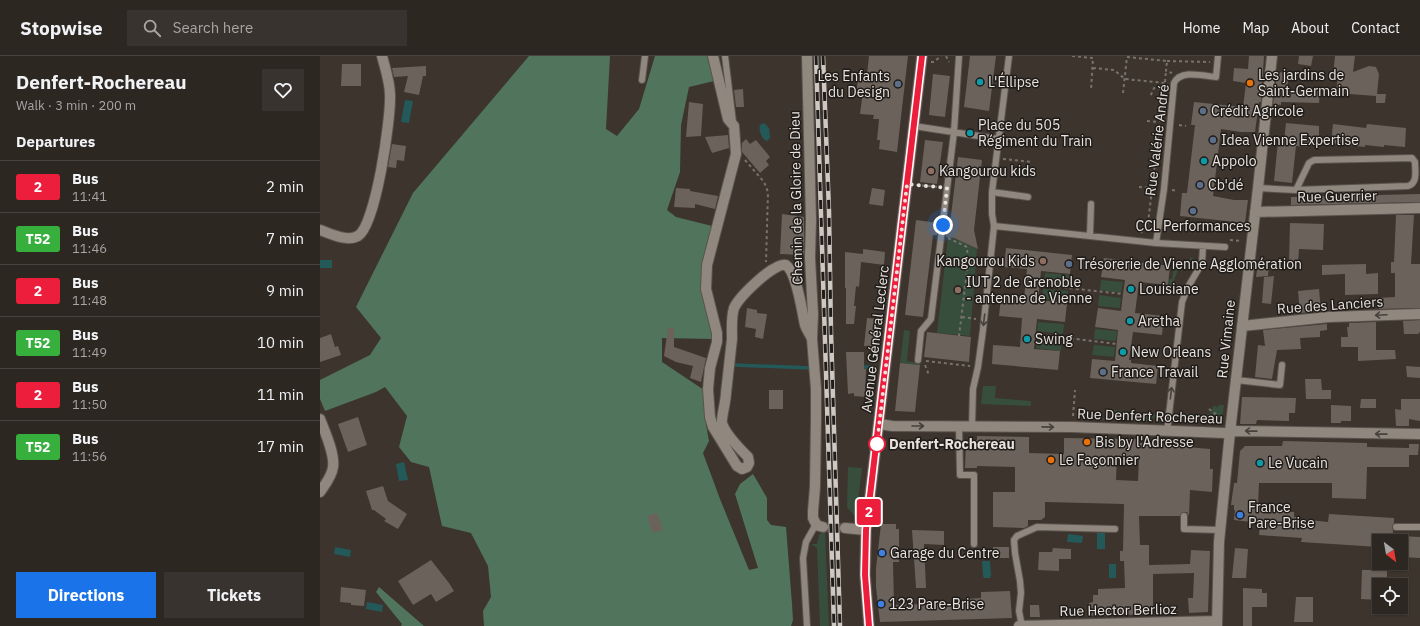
<!DOCTYPE html>
<meta charset="utf-8">
<style>
body{margin:0;font-family:"IBM Plex Sans",sans-serif;background:#39332f;color:#f1f3f6;height:100vh;display:flex;flex-direction:column;font-size:15px;white-space:nowrap}
*{box-sizing:border-box;margin:0}
p{font-size:13px;color:#a7a5a5}
.icon{flex:none;width:22px;height:22px;fill:none;stroke:currentColor;stroke-width:2;stroke-linecap:round;stroke-linejoin:round}
.map{position:relative;flex:1;overflow:hidden}
.details{display:flex;flex-direction:column;background:#2d2722;width:320px}
.details>*{flex:none}
.badge{padding:0 8px;border-radius:3px;font-size:14px;line-height:26px}
.needle{width:26px;rotate:149deg}
.controls{position:absolute;left:1052px;top:478px;display:grid;gap:8px}
.controls a{display:grid;place-items:center;width:36px;height:36px;border-radius:0px;background:#2d2722;box-shadow:0 1px 3px #0004,0 0 0 1px #484440;font-size:20px}
.you{position:absolute;width:20px;height:20px;margin:-10px;border:3px solid #fff;border-radius:50%;background:#1a73e8;box-shadow:0 0 0 6px #1a73e833}
.map>.badge{position:absolute;translate:-50% -50%;box-shadow:0 0 0 2px #fff}
h2{padding:0 16px;font-size:15px;line-height:36px}
.round{display:grid;place-items:center;flex:none;width:42px;height:42px;border-radius:0px;background:#39332f}
.headline{display:flex;align-items:center;justify-content:space-between;height:68px;padding:0 16px}
h1{font-size:19px;font-weight:700;line-height:30px}
.action{display:flex;gap:8px;margin-top:auto;padding:8px 16px}
.action a{flex:1;height:46px;border-radius:0px;background:#1a73e8;color:#fff;font-size:16px;font-weight:700;line-height:46px;text-align:center}
.action a+a{background:#39332f;color:#f1f3f6}
ul{padding:0;list-style:none}
li{display:flex;align-items:center;gap:12px;height:52px;padding:0 16px;border-top:1px solid #484440}
li div{flex:1}
li b{display:block;font-size:15px}
li em{font-style:normal}
li .badge{min-width:44px;font-weight:700;text-align:center}
header{display:flex;align-items:center;gap:24px;box-sizing:border-box;height:56px;padding:0 20px;background:#2d2722;border-bottom:1px solid #484440}
header strong{font-size:19px}
nav{display:flex;gap:22px;margin-inline-start:auto;font-size:14px}
.search{width:280px;height:36px;background:#39332f;display:flex;align-items:center;gap:10px;box-sizing:border-box;padding:0 14px;border-radius:0px;color:#a7a5a5;font-size:15px}
main{display:flex;flex:1;min-height:0}
.map>svg:first-child{display:block}
</style>
<header>
<strong>Stopwise</strong>
<div class="search"><svg class="icon" aria-label="search" viewBox="0 0 24 24"><circle cx="10" cy="10" r="6"/><path d="M15 15l6 6"/></svg>Search here</div>
<nav><a>Home</a><a>Map</a><a>About</a><a>Contact</a></nav>
</header>
<main>
<section class="details">
<div class="headline"><div><h1>Denfert-Rochereau</h1><p>Walk · 3 min · 200 m</p></div><a class="round"><svg class="icon" aria-label="heart" viewBox="0 0 24 24"><path d="M12 20l-8-8c-3-5 5-10 8-4 3-6 11-1 8 4z"/></svg></a></div>
<h2>Departures</h2>
<ul>
<li><span class="badge" style="background:#ed1e3c;color:#fff">2</span><div><b>Bus</b><p>11:41</p></div><em>2 min</em></li>
<li><span class="badge" style="background:#36af3d;color:#fff">T52</span><div><b>Bus</b><p>11:46</p></div><em>7 min</em></li>
<li><span class="badge" style="background:#ed1e3c;color:#fff">2</span><div><b>Bus</b><p>11:48</p></div><em>9 min</em></li>
<li><span class="badge" style="background:#36af3d;color:#fff">T52</span><div><b>Bus</b><p>11:49</p></div><em>10 min</em></li>
<li><span class="badge" style="background:#ed1e3c;color:#fff">2</span><div><b>Bus</b><p>11:50</p></div><em>11 min</em></li>
<li><span class="badge" style="background:#36af3d;color:#fff">T52</span><div><b>Bus</b><p>11:56</p></div><em>17 min</em></li>
</ul>
<div class="action"><a>Directions</a><a>Tickets</a></div>
</section>
<div class="map">
<svg width="1100" height="570" viewBox="0 0 1100 570">
<rect width="100%" height="100%" fill="#3c342d"/>
<path fill="#374e3d" d="M628,181L641,185L657,193L650,280L617,277Z
M870,201L874,203L870,212L859,211L849,238H847L849,223H852L854,208L869,209Z
M725,217L750,219L749,229L724,227Z
M781,224L803,226L801,237L780,234Z
M723,233L748,235L747,245L722,243Z
M779,239L801,242L800,252L778,250Z
M718,266L744,268L743,278L717,275Z
M775,273L797,275L796,285L774,283Z
M584,274L590,275L587,305L600,307V309L580,307Z
M717,282L742,285L741,295L716,292Z
M774,289L795,291L794,301L772,299Z
M663,330H676L675,342L711,345V350L661,348Z
M899,349H904C903,356 904,362 896,365L854,363V357L886,359L891,357L893,350L898,351Z
M793,354L840,359L827,365H825V361L816,360V365H811V360H794L793,364H783V362H792Z
M528,411L542,412L536,462L527,451Z
M505,475L509,570H500L497,492L491,488H497L499,479Z"/>
<path fill="#51755c" d="M209,0H290L286,73L297,80L319,53L335,0H387L394,25L369,31L361,69L360,116L347,154L356,161L392,170L382,217L383,242L393,283L342,282V306L384,334L386,368L389,385L383,397L400,443L429,514L438,512L415,438L420,428L433,418L447,442V464L451,469L466,471L472,548L473,564L471,570H164L163,555L171,541L168,510L151,477L122,470L109,411L91,406L79,391L87,360L65,331L56,336L5,355L0,343V324L50,299L61,282L36,251L93,137Z
M59,531L104,570H81L82,568L56,536Z"/>
<path fill="#245959" d="M85,44L93,45L89,67L81,66Z
M444,67L449,72L450,82L447,85C442,84 438,74 440,69Z
M0,204H12V212H0Z
M84,406L88,424L79,425L76,408Z
M777,477H785V493H777Z
M748,478L763,480L762,487L747,486Z
M15,491L31,494L30,501L14,498Z
M662,505H670L671,519L670,522H664L663,520Z
M789,508H796V522H789Z
M47,546L63,549L62,556L46,553Z"/>
<g fill="none" stroke-linecap="round" stroke-linejoin="round">
<path stroke="#245959" stroke-width="3.5" d="M413,309L491,312
M540,311H554"/>
</g>
<path fill="#6b625b" fill-rule="evenodd" d="M549,0H588L577,96L559,93L560,84H557L559,63H553L554,59L540,58L543,35L537,34L538,17L547,18Z
M650,0H676L669,55L644,51Z
M929,0H944L941,46H939L935,76H921L901,73L893,140L914,144H928L925,167L860,160L862,137H867L875,69H871L874,46L923,51L926,27L913,25L914,12L928,13Z
M979,0H993L991,10L978,8Z
M1015,0H1035L1033,16L1049,10L1056,11L1059,18L1057,38H1066L1065,47H1056V40L1016,37L1018,19H1013Z
M22,8H41V30H21Z
M106,10V20H103L99,39L84,36L88,20L74,21L72,12Z
M957,16L969,17L967,34L1000,35L999,47L961,46V49L953,48Z
M613,18L630,20L625,61L609,59Z
M423,33L424,51H416L414,34Z
M369,46L383,48L381,80L366,81Z
M966,67L999,70V90L989,89L988,91L976,90L972,127L954,125L958,85H964Z
M1013,68L1046,72L1047,68L1086,72L1085,91L1064,89V91L1045,89V91L1011,87Z
M408,79L409,92L392,97L385,81Z
M426,83L430,88L436,84L450,101L446,105L449,109L440,117L422,96V87Z
M605,84L623,86L617,128L600,126Z
M72,88L86,90L84,105L77,104L76,112L68,111Z
M638,101L662,104L654,174L658,193L634,182L626,181L627,168H630Z
M356,132L370,133V135L398,140L395,153L375,148V152L354,151Z
M552,132L565,134L563,150L549,148Z
M1100,138V146L971,149V141Z
M462,158L484,161V199L460,198Z
M1076,159H1094L1091,208H1100V252L1059,253L1058,242L1075,241V217H1071V206H1074Z
M596,164L618,167L617,179H613L603,261L585,259Z
M970,167L1004,168L1003,194L979,193L978,206L969,205Z
M686,192L752,199L750,218L721,215L718,244L747,247L745,266L717,263L714,293L740,295L738,314L672,308L673,289L700,291L702,262L679,260L681,241L704,243L707,213L684,211Z
M543,193L565,196L564,209L541,206L539,231L536,230L534,250H536L534,268H526V232H525V196L543,198Z
M784,202L850,210L848,229L819,226L815,257L844,260L842,279L813,276L809,304H811V307L838,310L836,328L770,322L772,303L795,305L798,274L775,271L778,252L801,255L803,238L805,224L781,221Z
M938,207L949,208L948,220L936,221Z
M1046,208V218L1058,217V238L1025,239V218L1002,219V209Z
M954,220L951,248L942,247L944,221Z
M999,233L1001,255L980,257L978,235Z
M427,252L437,254V257L447,258L443,283L435,281L436,273L425,271Z
M547,262L558,263L554,291L544,290Z
M1100,264V276L1098,278H1084L1083,265Z
M1056,266V294H1075L1076,303L1038,305V291H1021V281H1028L1027,271H1029V267Z
M1007,268V274L1000,275V281L980,282L981,293L957,294L952,323L935,321L938,289L945,290L943,274Z
M348,272H354V291L386,302L381,326L370,322L373,310L356,306L344,300Z
M607,276L651,281L649,306L604,301Z
M11,278L15,291L18,290L21,299L0,306V282Z
M526,296H544V313H546L545,341L534,340V337L528,338Z
M580,307L600,309L595,356L575,355Z
M1086,310L1100,311V322L1087,321Z
M985,323H1001L1002,334H1011V343H986Z
M449,334H463V353H449Z
M922,341L976,342L975,357H969V365L937,364L936,368H920Z
M1041,343H1056V352H1040Z
M1081,343H1100V365L1089,363V370H1076L1075,353L1081,354Z
M1011,349L1031,350V365H1021V367H1011Z
M38,361L47,389L28,396L18,368Z
M657,380L709,381V397L744,398V382L819,383V387L866,388V391L890,393V413H893L892,436L870,434L869,460L867,456H864L860,460H819L820,489H829V509L870,508L871,494L890,495L888,556L869,557L868,542H873L874,517L833,518V558L768,560L769,547L773,546V539H778V533L805,532L804,505H800V495H803L804,448L725,446V461L721,464H708V470L704,472L673,471V436H695V411L657,410V412H645L646,384H657ZM797,400L819,401L818,425L796,424Z
M963,385L1047,387V391L1089,392V411H1047L1046,443L1012,442V427H939L938,450H940V454L969,455V456H974V461H980L979,463L1008,466L1009,458L1074,462V467L1072,471L1073,474V485H1059V491L981,486L982,482L939,479L940,467L914,464L915,454H914V449H911L914,427H917L920,395L925,390H962Z
M1089,388H1099L1098,399H1089Z
M63,430L68,445L87,458L78,473L64,465L66,463L54,454H52L46,435Z
M337,457L343,474L333,477L327,460Z
M561,468H576V473H579V506H573L574,549L645,547V543L661,542V536L690,535L692,562L560,566L556,531V512Z
M592,474L624,475V489L604,488L606,532H596Z
M1081,480L1100,481V502L1081,501Z
M673,491H689V502H674Z
M733,492L751,493V503H739V515L718,514L719,496H732Z
M915,492L928,493L926,522H912Z
M111,504L129,527L134,535L116,546L111,538L93,549L78,525Z
M1042,514H1067V529H1059V544L1041,543Z
M21,531L46,534L44,550L31,549V547L20,546Z
M923,532L942,533V537H947V551H932V570H923Z
M976,541H993V566H974Z
M710,549H719L720,561H710Z"/>
<g fill="none" stroke-linecap="round" stroke-linejoin="round">
<path stroke="#564e48" stroke-width="10" stroke-dasharray="10 5" stroke-linecap="butt" d="M503,471L525,472"/>
<g stroke="#5a534d" stroke-width="8">
<path id="service" d="M405,0L413,66
M322,24L325,0
M594,70L678,83
M938,132L976,134L1088,130C1098,127 1095,115 1095,106L1092,102L994,104L989,107L976,134
M672,136L708,141
M674,170L836,187L905,191
M770,179L771,148
M836,187L844,133L854,27C861,13 883,20 896,21L898,0
M598,304L601,275L611,263L634,76L639,0
M916,324L960,329L962,309
M639,370L640,419H654V488
M652,370L653,333L658,311L663,274L674,170L672,158V136L689,0
M847,376L862,246L868,231L882,207L883,190
M864,460V473L900,474
M1076,471H1100
M487,570L483,502L486,486L496,468
M702,570L699,555L701,537L700,525L695,497L694,484L697,480L717,471L795,473"/>
</g>
<g stroke="#5a534d" stroke-width="12">
<path id="minor" d="M393,0L408,63L414,70L416,98L387,209L386,233L397,277V286L390,312L388,333L390,361L393,371L417,410L422,413L427,411L429,407L428,401C420,393 405,378 402,367C401,362 406,345 406,337C408,319 410,301 412,283C412,274 411,261 414,252C419,241 454,206 466,209C477,217 482,256 485,269C486,273 490,278 492,283
M487,0L491,164L490,202L493,258L492,283L496,333V363L495,431L493,455V462L496,468L499,470L503,471
M935,156L1100,152
M0,174C11,178 27,186 38,180C56,169 71,62 70,39C70,26 65,12 62,0
M922,270L1009,261L1100,258
M0,363C5,376 15,398 13,411C12,420 5,429 0,436
M559,368L572,370L752,371L905,377L916,375L1100,378
M525,472L546,474
M699,570L897,565
M897,570L899,486L910,376L938,132L952,0"/>
</g>
<g stroke="#5a534d" stroke-width="12">
<path id="secondary" d="M549,570L545,519L546,474L602,0"/>
</g>
<path stroke="#79726c" stroke-width="2" stroke-dasharray="3 3" stroke-linecap="butt" d="M626,0L629,6
M752,0L773,2L771,34
M807,1L847,5L846,15L852,17
M847,5L890,6
M611,6H614L621,0
M773,12L794,14L805,23L845,27
M845,26L846,15
M803,37L807,1
M827,65L839,66
M859,69L866,70
M683,103L712,106
M425,104L444,126L448,136L446,206
M596,129L620,131
M819,131L836,132
M852,134L858,135
M821,177L828,167L844,33L834,32L830,41
M628,182L647,191L648,207L639,280
M910,184L922,185
M625,205L657,208L662,211
M720,229L803,238
M642,261L656,263
M715,278L797,288
M606,305L650,310
M605,309L609,319
M889,353L901,362
M753,360L755,334"/>
<use href="#service" stroke="#90877f" stroke-width="6"/>
<use href="#minor" stroke="#90877f" stroke-width="10"/>
<use href="#secondary" stroke="#ad8282" stroke-width="10"/>
<g stroke="#cec8c3" stroke-width="4.5">
<path id="rail" d="M496,0L514,570
M503,0L509,155L511,276L520,570"/>
</g>
<use href="#rail" stroke="#201c19" stroke-width="3" stroke-dasharray="9" stroke-linecap="butt"/>
</g>
<defs><path id="oneway-shaft" d="M-6 0H5M1.5-3L5.5 0L1.5 3" fill="none" stroke-width="1.6" stroke-linecap="round" stroke-linejoin="round"/></defs>
<g stroke="#47413d">
<use href="#oneway-shaft" transform="translate(1061 259) rotate(177)"/>
<use href="#oneway-shaft" transform="translate(664 264) rotate(97)"/>
<use href="#oneway-shaft" transform="translate(851 337) rotate(-83)"/>
<use href="#oneway-shaft" transform="translate(598 370)"/>
<use href="#oneway-shaft" transform="translate(728 371) rotate(1)"/>
<use href="#oneway-shaft" transform="translate(931 375) rotate(-179)"/>
<use href="#oneway-shaft" transform="translate(1061 378) rotate(-179)"/>
</g>
<g fill="none" stroke-linecap="round" stroke-linejoin="round">
<g stroke="#fff" stroke-width="9">
<path id="line" d="M549,570L545,519L546,474L602,0"/>
</g>
<use href="#line" stroke="#ed1e3c" stroke-width="6"/>
<path stroke="#e8e3de" stroke-width="4" stroke-dasharray="0 7.2" d="M557,388L587,128L627,132L623,169"/>
</g>
<g fill="#0f9aa8" stroke="#201c19" stroke-width="1.5">
<circle cx="660" cy="26" r="4"/>
<circle cx="650" cy="77" r="4"/>
<circle cx="884" cy="105" r="4"/>
<circle cx="811" cy="233" r="4"/>
<circle cx="810" cy="265" r="4"/>
<circle cx="707" cy="283" r="4"/>
<circle cx="803" cy="296" r="4"/>
<circle cx="940" cy="407" r="4"/>
</g>
<g fill="#e8710a" stroke="#201c19" stroke-width="1.5">
<circle cx="930" cy="27" r="4"/>
<circle cx="767" cy="386" r="4"/>
<circle cx="731" cy="404" r="4"/>
</g>
<g fill="#5c6f8a" stroke="#201c19" stroke-width="1.5">
<circle cx="578" cy="28" r="4"/>
<circle cx="883" cy="55" r="4"/>
<circle cx="893" cy="84" r="4"/>
<circle cx="880" cy="129" r="4"/>
<circle cx="873" cy="155" r="4"/>
<circle cx="749" cy="208" r="4"/>
<circle cx="783" cy="316" r="4"/>
</g>
<g fill="#8d6e63" stroke="#201c19" stroke-width="1.5">
<circle cx="611" cy="115" r="4"/>
<circle cx="723" cy="205" r="4"/>
<circle cx="638" cy="234" r="4"/>
</g>
<circle fill="#fff" stroke="#ed1e3c" stroke-width="2" cx="557" cy="388" r="8"/>
<g fill="#3f7fe0" stroke="#201c19" stroke-width="1.5">
<circle cx="920" cy="459" r="4"/>
<circle cx="562" cy="497" r="4"/>
<circle cx="561" cy="548" r="4"/>
</g>
<g text-anchor="middle" stroke-width="3" stroke-linejoin="round" paint-order="stroke">
<g font-size="14" fill="#e8e3de" stroke="#201c19" text-anchor="start">
<text x="938" y="24">Les jardins de<tspan x="938" dy="16">Saint-Germain</tspan></text>
<text x="570" y="25" text-anchor="end">Les Enfants<tspan x="570" dy="16">du Design</tspan></text>
<text x="668" y="31">L'Éllipse</text>
<text x="891" y="60">Crédit Agricole</text>
<text x="658" y="74">Place du 505<tspan x="658" dy="16">Régiment du Train</tspan></text>
<text x="901" y="89">Idea Vienne Expertise</text>
<text x="892" y="110">Appolo</text>
<text x="619" y="120">Kangourou kids</text>
<text x="888" y="134">Cb'dé</text>
<text x="873" y="175" text-anchor="middle">CCL Performances</text>
<text x="715" y="210" text-anchor="end">Kangourou Kids</text>
<text x="757" y="213">Trésorerie de Vienne Agglomération</text>
<text x="646" y="231">IUT 2 de Grenoble<tspan x="646" dy="16">- antenne de Vienne</tspan></text>
<text x="819" y="238">Louisiane</text>
<text x="818" y="270">Aretha</text>
<text x="715" y="288">Swing</text>
<text x="811" y="301">New Orleans</text>
<text x="791" y="321">France Travail</text>
<text x="775" y="391">Bis by l'Adresse</text>
<text x="739" y="409">Le Façonnier</text>
<text x="948" y="412">Le Vucain</text>
<text x="928" y="456">France<tspan x="928" dy="16">Pare-Brise</tspan></text>
<text x="570" y="502">Garage du Centre</text>
<text x="569" y="553">123 Pare-Brise</text>
</g>
<g font-size="14" fill="#e8e3de" stroke="#201c19">
<text transform="translate(837 84) rotate(-83)" y="5">Rue Valérie André</text>
<text transform="translate(1017 140) rotate(-1)" y="5">Rue Guerrier</text>
<text transform="translate(476 142) rotate(-91)" y="5">Chemin de la Gloire de Dieu</text>
<text transform="translate(1010 249) rotate(-4)" y="5">Rue des Lanciers</text>
<text transform="translate(555 283) rotate(-83)" y="5">Avenue Général Leclerc</text>
<text transform="translate(906 283) rotate(-84)" y="5">Rue Vimaine</text>
<text transform="translate(830 360) rotate(2)" y="5">Rue Denfert Rochereau</text>
<text transform="translate(798 554) rotate(-1)" y="5">Rue Hector Berlioz</text>
</g>
<g font-size="14" font-weight="bold" fill="#e8e3de" stroke="#201c19" text-anchor="start">
<text x="569" y="393">Denfert-Rochereau</text>
</g>
</g>
</svg>
<div class="controls">
<a><svg class="needle" viewBox="-14 -14 28 28"><path d="M0-13l5 13h-10z" fill="#e53935"/><path d="M0 13l5-13h-10z" fill="#a7a5a5"/></svg></a>
<a><svg class="icon" aria-label="locate" viewBox="0 0 24 24"><circle cx="12" cy="12" r="6"/><path d="M12 2v4M12 18v4M2 12h4M18 12h4"/></svg></a>
</div>
<div class="you" style="left:623px;top:169px"></div>
<b class="badge" style="left:549px;top:456px;background:#ed1e3c;color:#fff">2</b>
</div>
</main>
